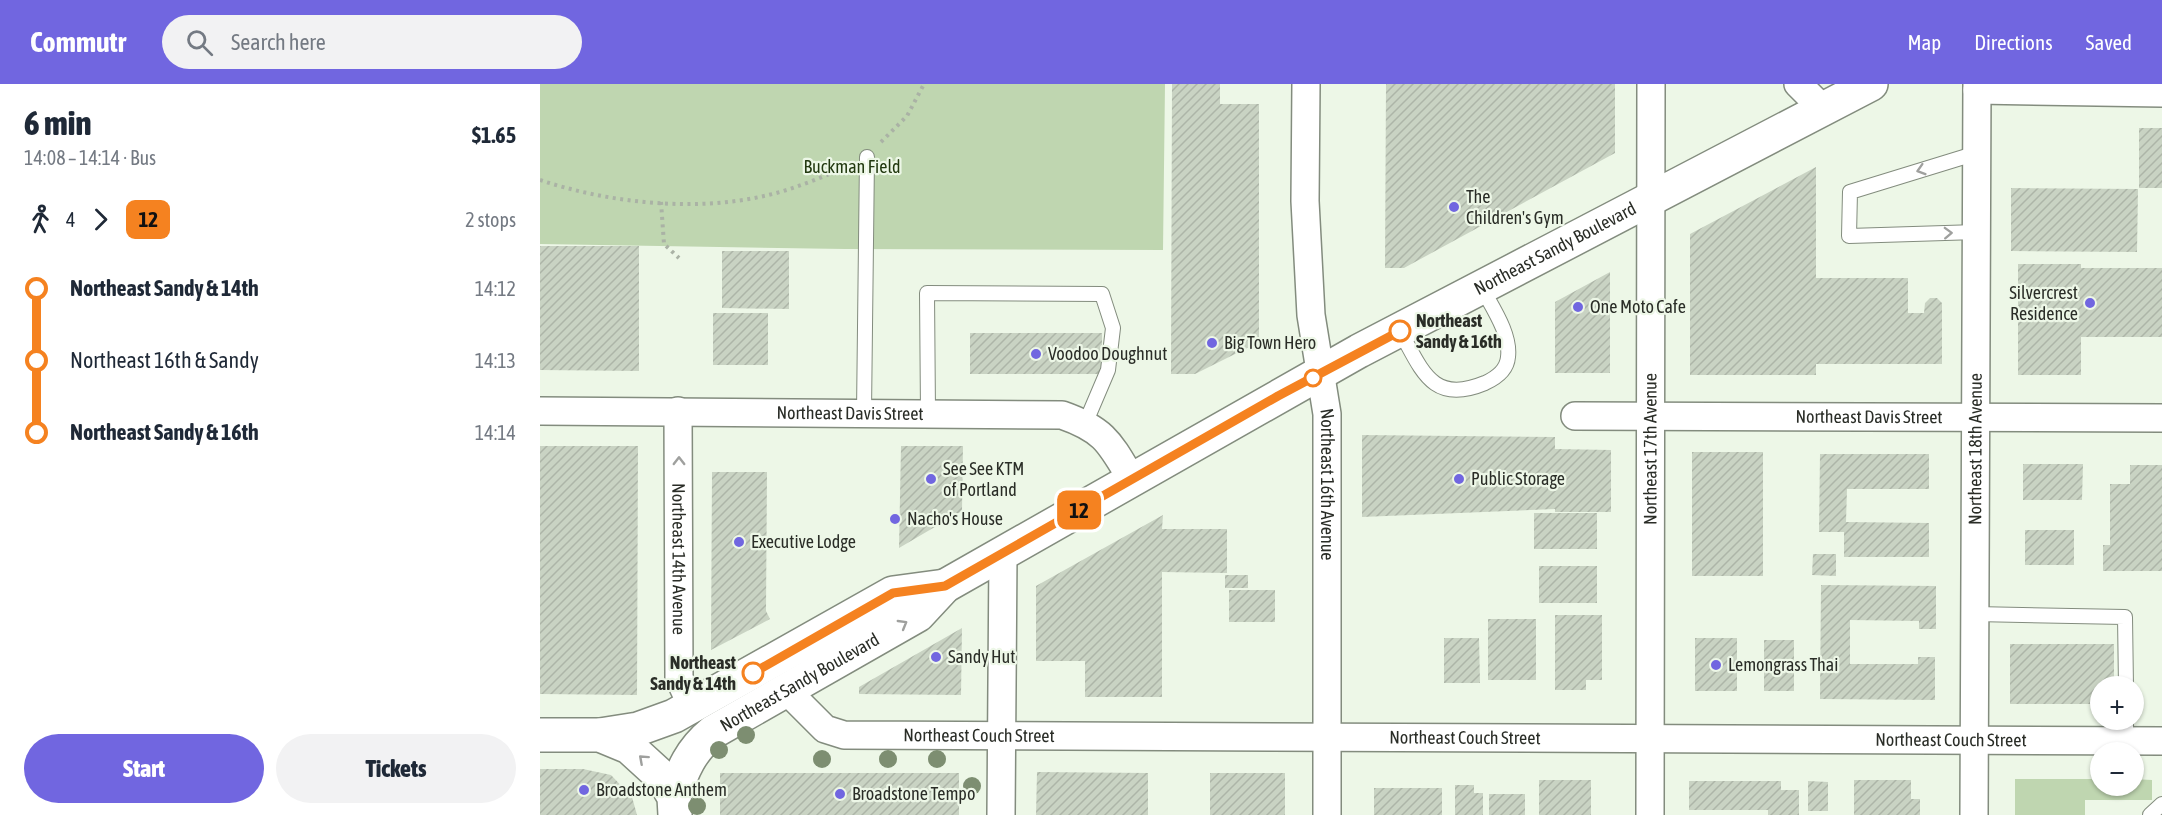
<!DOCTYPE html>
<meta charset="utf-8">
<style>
body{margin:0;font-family:"Asap Condensed",sans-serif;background:#f2f2f3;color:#1f2937;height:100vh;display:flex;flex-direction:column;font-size:22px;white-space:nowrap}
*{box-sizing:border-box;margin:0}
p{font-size:20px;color:#747a83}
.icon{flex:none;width:33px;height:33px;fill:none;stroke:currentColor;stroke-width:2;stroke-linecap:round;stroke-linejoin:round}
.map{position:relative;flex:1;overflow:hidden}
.sheet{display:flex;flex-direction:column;background:#fff;width:540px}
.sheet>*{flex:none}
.badge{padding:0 12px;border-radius:9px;font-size:21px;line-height:39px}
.buttons{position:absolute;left:1550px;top:592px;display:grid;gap:12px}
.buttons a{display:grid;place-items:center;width:54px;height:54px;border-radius:50%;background:#fff;box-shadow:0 2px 4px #0004;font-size:30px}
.map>.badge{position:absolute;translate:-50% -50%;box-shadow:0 0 0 3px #fff}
.legs{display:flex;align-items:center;gap:9px;height:66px;padding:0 24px;font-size:20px}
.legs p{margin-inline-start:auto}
.headline{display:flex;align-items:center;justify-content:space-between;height:102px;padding:0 24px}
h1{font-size:33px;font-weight:800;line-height:45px}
.primary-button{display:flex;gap:12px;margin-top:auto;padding:12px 24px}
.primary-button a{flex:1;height:69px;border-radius:36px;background:#7166e0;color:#fff;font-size:24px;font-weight:800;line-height:69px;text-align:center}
.primary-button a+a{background:#f2f2f3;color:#1f2937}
ul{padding:0 24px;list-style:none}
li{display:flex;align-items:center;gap:21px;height:72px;font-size:22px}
li i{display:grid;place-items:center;width:9px;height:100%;margin:0 8px;background:currentColor}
li i::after{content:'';width:15px;height:15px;margin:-8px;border:4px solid;border-radius:50%;background:#fff}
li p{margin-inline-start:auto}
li:first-child i{background:linear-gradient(#0000 50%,currentColor 0)}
li:last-child i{background:linear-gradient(currentColor 50%,#0000 0)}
header{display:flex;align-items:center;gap:36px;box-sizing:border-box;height:84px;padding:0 30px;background:#7166e0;color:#fff}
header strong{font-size:28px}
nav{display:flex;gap:33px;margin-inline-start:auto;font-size:21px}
.search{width:420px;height:54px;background:#f2f2f3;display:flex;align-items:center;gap:15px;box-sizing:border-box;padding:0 21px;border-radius:33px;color:#747a83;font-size:22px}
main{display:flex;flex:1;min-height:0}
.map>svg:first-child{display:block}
</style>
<header>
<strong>Commutr</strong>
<div class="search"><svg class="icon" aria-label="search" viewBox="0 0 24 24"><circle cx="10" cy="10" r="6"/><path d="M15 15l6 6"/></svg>Search here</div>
<nav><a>Map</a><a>Directions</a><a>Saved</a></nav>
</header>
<main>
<section class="sheet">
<div class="headline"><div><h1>6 min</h1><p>14:08 – 14:14 · Bus</p></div><b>$1.65</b></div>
<div class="legs"><svg class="icon" aria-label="walk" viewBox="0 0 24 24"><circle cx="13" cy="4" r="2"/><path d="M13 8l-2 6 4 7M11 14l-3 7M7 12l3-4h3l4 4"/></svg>4<svg class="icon" aria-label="forward" viewBox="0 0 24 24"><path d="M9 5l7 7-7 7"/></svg><b class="badge" style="background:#f58220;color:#111">12</b><p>2 stops</p></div>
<ul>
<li><i style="color:#f58220"></i><b>Northeast Sandy &amp; 14th</b><p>14:12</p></li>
<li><i style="color:#f58220"></i><span>Northeast 16th &amp; Sandy</span><p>14:13</p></li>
<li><i style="color:#f58220"></i><b>Northeast Sandy &amp; 16th</b><p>14:14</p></li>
</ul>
<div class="primary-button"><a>Start</a><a>Tickets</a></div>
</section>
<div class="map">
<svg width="1622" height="731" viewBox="0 0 1622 731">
<defs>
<pattern id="building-hatch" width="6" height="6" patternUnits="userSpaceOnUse" patternTransform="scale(1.5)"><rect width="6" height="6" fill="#c9d3c3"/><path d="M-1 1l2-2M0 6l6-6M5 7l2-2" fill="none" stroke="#adb5a8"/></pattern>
</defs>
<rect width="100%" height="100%" fill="#edf7e7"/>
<path fill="#bfd6b0" d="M0,0H625L623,166L305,165L0,160Z
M1475,695H1560V702H1593V695L1612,696V716H1545V731H1475Z"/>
<path fill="url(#building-hatch)" d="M632,0H680V20H719V258L655,290H631Z
M846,0H1075V69L864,184H845Z
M1599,44H1622V104H1599Z
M1276,83V194H1368V229H1384L1385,219L1390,214H1397L1402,219V280H1276V291H1150V150Z
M1471,104L1598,105L1597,168L1471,167Z
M0,162H99V287L0,286Z
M182,167H249V225L182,224Z
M1478,180H1541V184H1622V253H1541V291H1478Z
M1070,188V289H1015V218Z
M173,229H228V281H173Z
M430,249H562V290H430Z
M822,351L1015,353V365L1071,366V428H1015V425L822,433Z
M0,362H98L97,611L0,610Z
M361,362H423L422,427L359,464Z
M1152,368H1223V492H1152Z
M1280,370H1389V405H1307L1306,438L1389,439V473H1304V448H1279Z
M1483,380H1543L1542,416H1483Z
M1590,381H1622V487H1563V461H1570V400H1590Z
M172,388H227L226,527L230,535L171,566Z
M994,429H1057V465H994Z
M623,431L622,445H687V489L622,488V613H545V577H496V502Z
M1485,446H1534V481H1485Z
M1273,470H1296V492L1272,491Z
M999,482H1057V519H999Z
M685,491H708V504H685Z
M1281,501L1396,502V545H1379V537L1310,536V580H1378V573H1395V616L1280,615Z
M689,506H735V538H689Z
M1015,531H1062V596H1046V606H1015Z
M948,535H996V596H948Z
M422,544L421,611L319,610V603Z
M904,554H939L940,599H904Z
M1155,554H1197V607H1155Z
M1224,556H1254V607H1224Z
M1470,560H1574V603H1560V620H1470Z
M0,685H43L71,691L92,713L97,731H0Z
M497,688L608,689V731H496Z
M180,689H419V731H180Z
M670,689H745V731H670Z
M999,696H1051V731H999Z
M1314,696H1371V715H1380V731H1314Z
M1149,697H1241V706H1259V731H1228V726H1149Z
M1268,697L1288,698V727H1268Z
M915,701H934V709H943V731H915Z
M834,704H902V731H834Z
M949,710H985V731H949Z"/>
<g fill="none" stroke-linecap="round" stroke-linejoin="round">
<g stroke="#838c7e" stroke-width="16">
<path id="lane" d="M1437,69L1310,108L1309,152L1437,148
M860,247C882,286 892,321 945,299C956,294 967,286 968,273C971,250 952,223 942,204
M324,328L327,73
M388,329L387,209L562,210L573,244L568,286L545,340
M1435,530L1585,533L1586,603
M1586,636V657
M1610,731L1622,720"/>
</g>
<g stroke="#838c7e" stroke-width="30">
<g id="street">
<path id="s1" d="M766,0L765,117L771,231L787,330V731"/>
<path d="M1258,0L1283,25"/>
<path d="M1437,6L1622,9"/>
<path id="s2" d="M0,327L522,331C565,346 570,359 592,396"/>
<path id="s3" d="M138,327L139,594L152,622"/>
<path id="s4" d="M1035,332L1622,334"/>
<path id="s5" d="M246,606L285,645L304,651L1622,657"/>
<path d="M461,731L463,470"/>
<path id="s6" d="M1110,731L1111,0"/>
<path id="s7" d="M1434,731L1437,0"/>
</g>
</g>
<g stroke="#838c7e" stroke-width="36">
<g id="secondary">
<path d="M60,651L98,645L134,632L353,509L405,502"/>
<path id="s8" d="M134,713C142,686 151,666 173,648L378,531L405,502L819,267L1331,0"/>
</g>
</g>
<g stroke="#838c7e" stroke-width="36">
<path id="primary" d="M0,651H60L89,663L123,694L134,713L135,731"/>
</g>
<path stroke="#aab2a5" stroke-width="4" stroke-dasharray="3 4.5" stroke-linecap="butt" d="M341,58L367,32L384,0
M0,96C69,119 153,128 224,112C252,106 280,94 306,83
M121,118L124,160L139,174"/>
<use href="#lane" stroke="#fff" stroke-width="14"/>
<use href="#street" stroke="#fff" stroke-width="27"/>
<use href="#secondary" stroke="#fff" stroke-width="33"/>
<use href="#primary" stroke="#fff" stroke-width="33"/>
</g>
<g fill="#7d8e71">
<circle cx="206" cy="651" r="9"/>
<circle cx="179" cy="666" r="9"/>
<circle cx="282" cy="675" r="9"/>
<circle cx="348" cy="675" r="9"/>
<circle cx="397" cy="675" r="9"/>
<circle cx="432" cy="702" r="9"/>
<circle cx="157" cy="722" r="9"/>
</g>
<defs><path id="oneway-chevron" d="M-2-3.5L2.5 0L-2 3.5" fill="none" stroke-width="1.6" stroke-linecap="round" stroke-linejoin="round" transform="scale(1.5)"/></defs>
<g stroke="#9fa09e">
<use href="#oneway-chevron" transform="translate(1381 86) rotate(163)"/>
<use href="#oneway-chevron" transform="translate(1408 149) rotate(-2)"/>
<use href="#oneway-chevron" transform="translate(139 377) rotate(-90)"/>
<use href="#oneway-chevron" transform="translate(363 540) rotate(-30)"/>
<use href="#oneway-chevron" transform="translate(103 675) rotate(-138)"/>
</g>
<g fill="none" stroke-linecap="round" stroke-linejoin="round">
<g stroke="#fff" stroke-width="14">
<path id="line-1" d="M213,589L353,509L405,502L738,312L860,247"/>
</g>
<use href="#line-1" stroke="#f58220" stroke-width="9"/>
</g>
<g fill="#7166e0" stroke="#edf7e7" stroke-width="2">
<circle cx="914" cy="123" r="6"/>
<circle cx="1550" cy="219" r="6"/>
<circle cx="1038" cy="223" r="6"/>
<circle cx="672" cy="259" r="6"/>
<circle cx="496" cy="270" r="6"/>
<circle cx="391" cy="395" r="6"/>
<circle cx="919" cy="395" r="6"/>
<circle cx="355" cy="435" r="6"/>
<circle cx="199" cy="458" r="6"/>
<circle cx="396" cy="573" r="6"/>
<circle cx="1176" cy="581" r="6"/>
<circle cx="44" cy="706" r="6"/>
<circle cx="300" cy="710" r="6"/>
</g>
<g fill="#fff" stroke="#f58220" stroke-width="3">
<circle cx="860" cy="247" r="10"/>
<circle cx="773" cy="294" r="8"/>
<circle cx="213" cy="589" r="10"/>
</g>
<g text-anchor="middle" stroke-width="4.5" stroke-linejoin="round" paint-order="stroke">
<g font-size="18" fill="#223910" stroke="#edf7e7">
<text x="312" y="89">Buckman Field</text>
</g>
<g font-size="18" fill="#2a2d27" stroke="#edf7e7" text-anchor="start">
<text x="926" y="119">The<tspan x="926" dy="21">Children's Gym</tspan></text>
<text x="1538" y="215" text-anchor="end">Silvercrest<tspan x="1538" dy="21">Residence</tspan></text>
<text x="1050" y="229">One Moto Cafe</text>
<text x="684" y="265">Big Town Hero</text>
<text x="508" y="276">Voodoo Doughnut</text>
<text x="403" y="391">See See KTM<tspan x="403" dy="21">of Portland</tspan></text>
<text x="931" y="401">Public Storage</text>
<text x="367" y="441">Nacho's House</text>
<text x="211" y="464">Executive Lodge</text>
<text x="408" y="579">Sandy Hut</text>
<text x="1188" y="587">Lemongrass Thai</text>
<text x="56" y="712">Broadstone Anthem</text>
<text x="312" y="716">Broadstone Tempo</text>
</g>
<g font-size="18" fill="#2a2d27" stroke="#edf7e7">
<text dy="6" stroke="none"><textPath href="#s8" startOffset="1050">Northeast Sandy Boulevard</textPath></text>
<text dy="6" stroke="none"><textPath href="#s2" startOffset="310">Northeast Davis Street</textPath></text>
<text dy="6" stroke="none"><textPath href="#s4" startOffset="294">Northeast Davis Street</textPath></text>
<text dy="6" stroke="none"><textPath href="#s6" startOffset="366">Northeast 17th Avenue</textPath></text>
<text dy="6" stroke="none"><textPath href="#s7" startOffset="366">Northeast 18th Avenue</textPath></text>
<text dy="6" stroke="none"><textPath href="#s1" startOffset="402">Northeast 16th Avenue</textPath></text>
<text dy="6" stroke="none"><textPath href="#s3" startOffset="148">Northeast 14th Avenue</textPath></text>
<text dy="6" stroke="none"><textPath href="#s8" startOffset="177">Northeast Sandy Boulevard</textPath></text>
<text dy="6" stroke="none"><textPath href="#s5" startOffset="210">Northeast Couch Street</textPath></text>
<text dy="6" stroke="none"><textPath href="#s5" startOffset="696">Northeast Couch Street</textPath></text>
<text dy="6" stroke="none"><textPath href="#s5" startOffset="1182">Northeast Couch Street</textPath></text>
</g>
<g font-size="18" font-weight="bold" fill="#2a2d27" stroke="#edf7e7" text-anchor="start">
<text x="876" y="243">Northeast<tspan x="876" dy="21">Sandy &amp; 16th</tspan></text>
<text x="196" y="585" text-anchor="end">Northeast<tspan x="196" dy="21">Sandy &amp; 14th</tspan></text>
</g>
</g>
</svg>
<div class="buttons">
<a>+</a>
<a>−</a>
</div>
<b class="badge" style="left:539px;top:426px;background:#f58220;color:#111">12</b>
</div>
</main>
